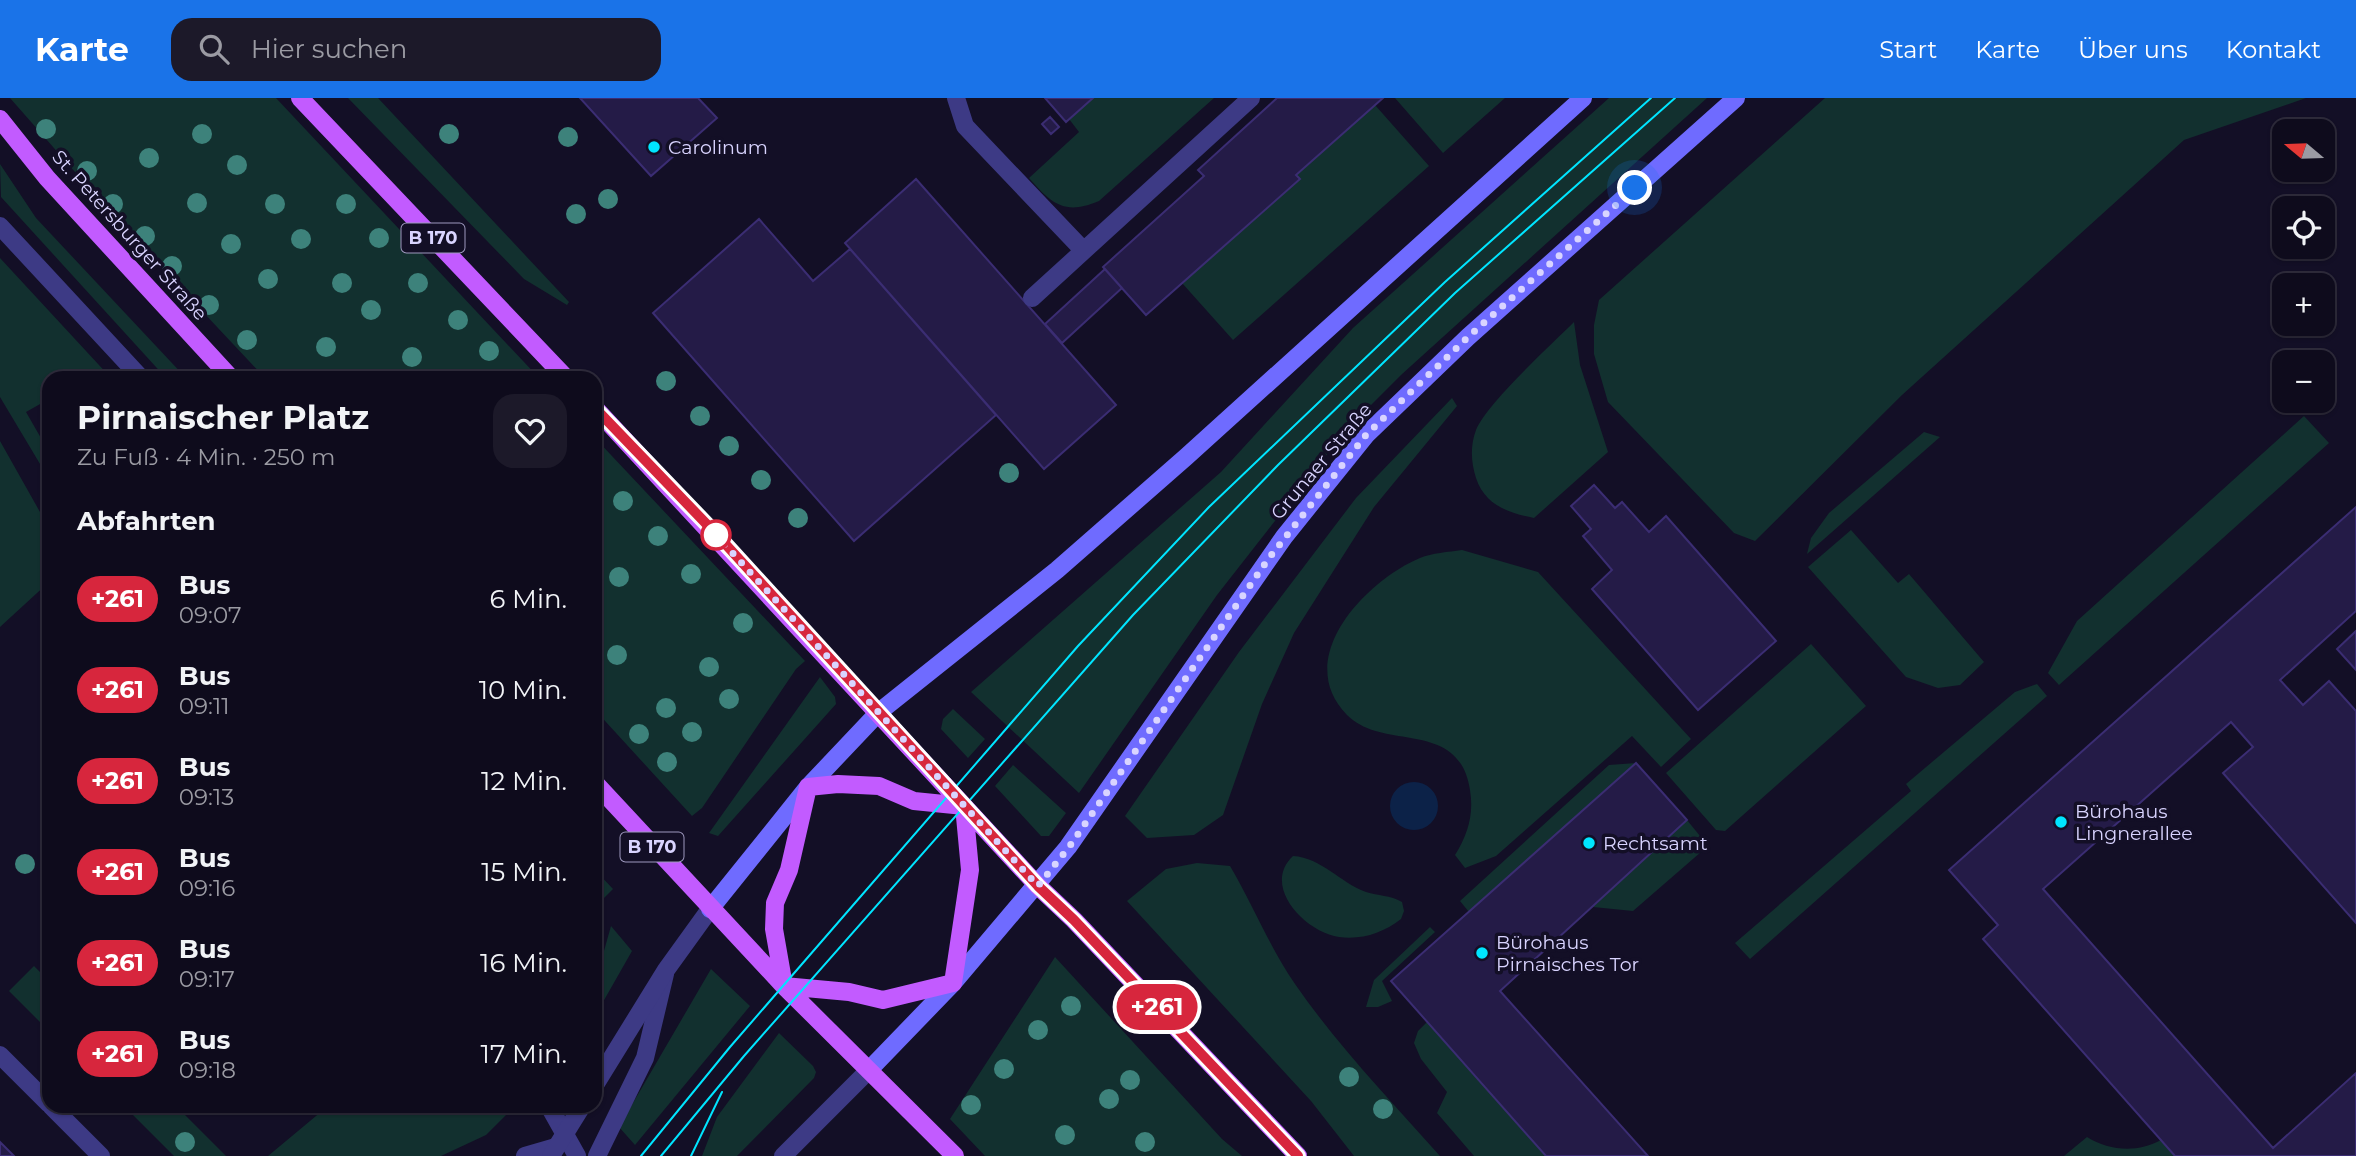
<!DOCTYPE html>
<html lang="de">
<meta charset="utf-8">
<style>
body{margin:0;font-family:Montserrat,sans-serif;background:#1c1929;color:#f1f3f6;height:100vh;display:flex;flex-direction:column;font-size:26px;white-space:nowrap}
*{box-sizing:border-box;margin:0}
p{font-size:23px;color:#9b9ba3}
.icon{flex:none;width:38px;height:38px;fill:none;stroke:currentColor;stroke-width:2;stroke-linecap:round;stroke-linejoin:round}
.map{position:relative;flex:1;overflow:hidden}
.details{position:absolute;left:42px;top:273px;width:560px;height:742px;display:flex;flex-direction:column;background:#0e0b1c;border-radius:21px;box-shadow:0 2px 5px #0004,0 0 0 2px #2e2b3b}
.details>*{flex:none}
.badge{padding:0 14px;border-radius:23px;font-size:24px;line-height:46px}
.needle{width:46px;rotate:289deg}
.fabs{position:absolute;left:2272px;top:21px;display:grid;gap:14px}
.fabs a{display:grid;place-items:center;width:63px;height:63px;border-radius:14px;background:#0e0b1c;box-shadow:0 2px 5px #0004,0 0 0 2px #2e2b3b;font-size:35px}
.you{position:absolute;width:35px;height:35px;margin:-18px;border:5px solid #fff;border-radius:50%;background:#1a73e8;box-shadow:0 0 0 10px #1a73e833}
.map>.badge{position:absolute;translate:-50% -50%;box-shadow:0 0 0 4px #fff}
h2{padding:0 35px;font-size:26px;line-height:63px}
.round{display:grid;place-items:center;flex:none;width:74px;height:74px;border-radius:21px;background:#1c1929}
.overview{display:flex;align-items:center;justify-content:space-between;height:119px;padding:0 35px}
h1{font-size:33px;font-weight:700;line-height:52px}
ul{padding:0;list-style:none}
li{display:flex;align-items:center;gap:21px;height:91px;padding:0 35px}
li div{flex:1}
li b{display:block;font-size:26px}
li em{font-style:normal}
li .badge{min-width:77px;font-weight:700;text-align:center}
header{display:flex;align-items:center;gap:42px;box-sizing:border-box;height:98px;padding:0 35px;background:#1a73e8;color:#fff}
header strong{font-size:33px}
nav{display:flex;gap:38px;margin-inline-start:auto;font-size:24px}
.search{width:490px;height:63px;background:#1c1929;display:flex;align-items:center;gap:18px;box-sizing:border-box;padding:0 24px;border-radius:21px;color:#9b9ba3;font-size:26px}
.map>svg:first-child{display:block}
</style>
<header>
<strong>Karte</strong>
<div class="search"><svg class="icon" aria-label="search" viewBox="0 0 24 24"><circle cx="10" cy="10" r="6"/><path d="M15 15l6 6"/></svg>Hier suchen</div>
<nav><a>Start</a><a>Karte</a><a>Über uns</a><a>Kontakt</a></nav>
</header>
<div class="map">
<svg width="2356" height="1058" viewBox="0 0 2356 1058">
<rect width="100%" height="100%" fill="#130f26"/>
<path fill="#12302f" d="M10,0H276L539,280H265L126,132Z
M348,0H378L569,204L567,207L524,181Z
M1093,0H1214L1099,103C1064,118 1051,105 1029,80L1079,34L1069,21Z
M1395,0H1505L1443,55Z
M1609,0H1707L1401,277L1347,331L1217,497L1079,695L971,594L1221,374L1353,230Z
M1825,0H2306L2184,42L1902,297L1755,443L1734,435L1608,304L1594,256V227L1599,202Z
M1375,7L1429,68L1233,242L1182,185L1299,81L1296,77Z
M0,66L36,120L186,280H166L1,99Z
M0,160L111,280H49V301L26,314L49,354V381L0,299Z
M1574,224L1580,267L1608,354L1534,420C1508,415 1485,407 1476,380C1471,364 1470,348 1476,332C1487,305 1551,247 1574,224Z
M1452,300L1457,308L1374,409L1294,535L1262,606L1223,717L1194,737L1147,740L1125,718L1239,554L1356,400Z
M2304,318L2329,345L2059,587L2048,575L2077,523Z
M1924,334L1940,339L1807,456L1811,440L1829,415Z
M595,340L805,563L796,571L702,710L692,718L595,612Z
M0,343L49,430V484L0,529Z
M1851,432L1898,485L1909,476L1984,564L1960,587L1938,590L1906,579L1808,469Z
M1462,452L1538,474L1691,641L1661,669L1632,638L1496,758L1465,770L1455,757C1468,736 1474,716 1470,692C1459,620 1384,654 1347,617C1291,560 1367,482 1420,460C1432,455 1448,454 1462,452Z
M1811,546L1866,608L1725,733L1716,732L1666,675Z
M820,579L835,599L836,606L718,738L709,735Z
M2037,586L2047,598L1750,861L1735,845L1911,693L1906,686L2015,594Z
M953,611L985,641L968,660L941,631L943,621Z
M1636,665L1469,814L1460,803L1609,667Z
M1013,667L1066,715L1049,738H1041L995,688Z
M1687,722L1700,738L1701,754L1633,813L1593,809Z
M1293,758C1322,760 1339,784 1366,794C1378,798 1390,797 1402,804L1404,813L1401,821C1383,835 1362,842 1339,839C1305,834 1261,788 1293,758Z
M1197,765L1230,768C1253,807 1269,848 1295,886C1338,948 1390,1002 1440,1058H1354L1311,1003L1127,803L1166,771Z
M595,772L613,791L595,809Z
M611,828L632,853L595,918V885Z
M1430,829L1435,834L1382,883L1392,903L1378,909H1366L1374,882Z
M1055,859L1222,1041L1242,1058H985L950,1021Z
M34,868L49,883V933L9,893Z
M711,871L750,908L635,1047L619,1029Z
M1427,924L1546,1058H1474L1437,1015L1447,994L1421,961L1414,945L1418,933Z
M779,935L813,968L816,974L814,980L737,1058H702L717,1019Z
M124,1008H176L226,1058H174Z
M328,1008H511L512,1011L486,1037L441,1058H268Z
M2087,1039C2109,1053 2138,1055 2161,1042L2175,1058H2064Z"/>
<path fill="#0c2248" d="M1390 708a24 24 0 1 1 48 0a24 24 0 1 1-48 0Z"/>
<path fill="#241b47" stroke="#3b2d73" stroke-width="2" d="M580,0H698L717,20L651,78Z
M1045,0H1093L1066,24Z
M1277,0H1383L1296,77L1300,81L1146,217L1103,169L1204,78L1198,72Z
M1050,19L1059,29L1051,36L1042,26Z
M916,81L1116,307L1044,371L845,145Z
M759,121L813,183L850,151L996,317L854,443L653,215Z
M1105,171L1122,190L1062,245L1045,226Z
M1594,387L1615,410L1622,404L1649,434L1666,418L1776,543L1698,612L1592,491L1612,472L1583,438L1591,431L1571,408Z
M2356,409V513L2280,582L2303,607L2329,583L2356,613V825L2223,675L2253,649L2231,624L2043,791L2273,1050L2356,975V1058H2175L1983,841L1998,827L1949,772Z
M2356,533V572L2337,551Z
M1636,665L1687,722L1500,893L1648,1058H1546L1391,883Z
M0,1044L14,1058H0Z"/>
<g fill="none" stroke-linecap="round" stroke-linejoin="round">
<path stroke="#3d3a85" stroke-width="18" d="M956,0L965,28L1083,152
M0,128L141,280
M1032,200L1251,0
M549,1008L577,1058
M597,1058L645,960L665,876"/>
<path stroke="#3d3a85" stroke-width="18" d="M0,957L49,1006
M51,1008L101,1058
M525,1058L556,1049"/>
<path stroke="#3d3a85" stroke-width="18" d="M595,987L666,872L710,811
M551,1058L582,1008
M783,1058L869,972"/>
<path stroke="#6f6bff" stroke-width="18" d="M710,811L808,689L879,614L1057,472L1186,359L1583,0
M869,972L953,885L1068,749L1284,439L1366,337L1468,239L1736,0"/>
<path stroke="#c25bff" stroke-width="18" d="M300,0L566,280
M0,21L47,80L231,280
M595,310L1038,788L1074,822L1298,1058
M595,685L784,888L955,1058
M784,888L774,831L775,805L789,772L808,689L838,686L879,688L914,703L964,708
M784,888L849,894L883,902L953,885L970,772L964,708"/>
<path stroke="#00e5ff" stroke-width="2" d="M641,1058L730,949L1078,548L1209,409L1445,184L1651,0
M661,1058L744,958L1133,517L1278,367L1455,195L1675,0
M691,1058L722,994"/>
</g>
<g fill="#3d827b">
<circle cx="46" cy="31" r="10"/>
<circle cx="202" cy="36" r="10"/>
<circle cx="449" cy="36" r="10"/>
<circle cx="568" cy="39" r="10"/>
<circle cx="149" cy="60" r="10"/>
<circle cx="237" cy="67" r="10"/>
<circle cx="87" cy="73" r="10"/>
<circle cx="608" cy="101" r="10"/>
<circle cx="197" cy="105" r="10"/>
<circle cx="113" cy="106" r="10"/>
<circle cx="275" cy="106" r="10"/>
<circle cx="346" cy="106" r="10"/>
<circle cx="576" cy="116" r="10"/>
<circle cx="145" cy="138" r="10"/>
<circle cx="379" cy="140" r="10"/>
<circle cx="301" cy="141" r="10"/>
<circle cx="231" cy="146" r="10"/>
<circle cx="172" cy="168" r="10"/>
<circle cx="268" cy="181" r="10"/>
<circle cx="342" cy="185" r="10"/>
<circle cx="418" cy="185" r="10"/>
<circle cx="209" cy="207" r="10"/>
<circle cx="371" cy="212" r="10"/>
<circle cx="458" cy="222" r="10"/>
<circle cx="247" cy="242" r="10"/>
<circle cx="326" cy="249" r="10"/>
<circle cx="489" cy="253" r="10"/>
<circle cx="412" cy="259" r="10"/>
<circle cx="666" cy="283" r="10"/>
<circle cx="700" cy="318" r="10"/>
<circle cx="729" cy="348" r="10"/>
<circle cx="1009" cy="375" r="10"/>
<circle cx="761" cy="382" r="10"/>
<circle cx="623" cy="403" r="10"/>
<circle cx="798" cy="420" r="10"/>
<circle cx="658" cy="438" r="10"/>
<circle cx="691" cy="476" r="10"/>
<circle cx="619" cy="479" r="10"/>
<circle cx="743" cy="525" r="10"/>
<circle cx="617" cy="557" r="10"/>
<circle cx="709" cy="569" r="10"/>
<circle cx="729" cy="601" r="10"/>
<circle cx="666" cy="610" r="10"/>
<circle cx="692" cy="634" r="10"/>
<circle cx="639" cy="636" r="10"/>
<circle cx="667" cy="664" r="10"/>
<circle cx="25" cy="766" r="10"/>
<circle cx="1071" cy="908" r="10"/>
<circle cx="1038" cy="932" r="10"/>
<circle cx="1004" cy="971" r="10"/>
<circle cx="1349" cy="979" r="10"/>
<circle cx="1130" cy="982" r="10"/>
<circle cx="1109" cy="1001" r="10"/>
<circle cx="971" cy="1007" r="10"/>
<circle cx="1383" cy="1011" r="10"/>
<circle cx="1065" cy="1037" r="10"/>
<circle cx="185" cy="1044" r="10"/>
<circle cx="1145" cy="1044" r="10"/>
</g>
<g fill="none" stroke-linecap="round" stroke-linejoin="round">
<g stroke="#fff" stroke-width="16">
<path id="line" d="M595,310L718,438L1038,788L1074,822L1298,1058"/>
</g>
<use href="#line" stroke="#d7263d" stroke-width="10"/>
<path stroke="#d9d4ff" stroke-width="7" stroke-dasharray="0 12.6" d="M716,437L1038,788L1069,749L1269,460L1366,337L1468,239L1635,90"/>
</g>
<g fill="#00e5ff" stroke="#130f26" stroke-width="2.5">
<circle cx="654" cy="49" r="7"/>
<circle cx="2061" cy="724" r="7"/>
<circle cx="1589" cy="745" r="7"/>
<circle cx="1482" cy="855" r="7"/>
</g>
<circle fill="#fff" stroke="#d7263d" stroke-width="3.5" cx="716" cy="437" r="14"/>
<g text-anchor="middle" stroke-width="7" stroke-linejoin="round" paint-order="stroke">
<g fill="#130f26" stroke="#9e99be" stroke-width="2">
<rect x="401.5" y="125.5" width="63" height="29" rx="5"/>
<rect x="620.5" y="734.5" width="63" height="29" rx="5"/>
</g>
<g font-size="18" font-weight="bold" fill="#d9d4ff">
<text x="433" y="146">B 170</text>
<text x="652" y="755">B 170</text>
</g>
<g font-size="19" fill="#d9d4ff" stroke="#130f26" text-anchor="start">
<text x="668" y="56">Carolinum</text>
<text x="2075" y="720">Bürohaus<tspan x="2075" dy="22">Lingnerallee</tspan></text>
<text x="1603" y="752">Rechtsamt</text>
<text x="1496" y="851">Bürohaus<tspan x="1496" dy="22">Pirnaisches Tor</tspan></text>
</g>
<g font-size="19" fill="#d9d4ff" stroke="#130f26">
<text transform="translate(130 137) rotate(48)" y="7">St. Petersburger Straße</text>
<text transform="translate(1321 363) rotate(-50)" y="7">Grunaer Straße</text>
</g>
</g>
</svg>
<div class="fabs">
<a><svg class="needle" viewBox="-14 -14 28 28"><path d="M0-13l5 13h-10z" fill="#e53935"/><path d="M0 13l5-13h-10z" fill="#9b9ba3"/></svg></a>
<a><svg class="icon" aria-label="locate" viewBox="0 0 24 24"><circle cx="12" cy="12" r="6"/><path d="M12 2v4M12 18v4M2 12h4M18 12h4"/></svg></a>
<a>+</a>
<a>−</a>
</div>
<div class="you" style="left:1635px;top:90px"></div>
<b class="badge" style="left:1157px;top:909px;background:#d7263d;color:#fff">+261</b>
<section class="details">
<div class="overview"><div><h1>Pirnaischer Platz</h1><p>Zu Fuß · 4 Min. · 250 m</p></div><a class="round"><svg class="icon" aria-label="heart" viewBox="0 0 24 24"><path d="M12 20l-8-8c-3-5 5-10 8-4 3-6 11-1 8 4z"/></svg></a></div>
<h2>Abfahrten</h2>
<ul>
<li><span class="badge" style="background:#d7263d;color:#fff">+261</span><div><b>Bus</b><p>09:07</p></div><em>6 Min.</em></li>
<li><span class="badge" style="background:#d7263d;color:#fff">+261</span><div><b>Bus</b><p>09:11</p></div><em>10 Min.</em></li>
<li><span class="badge" style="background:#d7263d;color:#fff">+261</span><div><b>Bus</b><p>09:13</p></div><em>12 Min.</em></li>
<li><span class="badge" style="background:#d7263d;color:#fff">+261</span><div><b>Bus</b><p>09:16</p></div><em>15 Min.</em></li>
<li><span class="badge" style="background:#d7263d;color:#fff">+261</span><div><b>Bus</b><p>09:17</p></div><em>16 Min.</em></li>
<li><span class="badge" style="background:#d7263d;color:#fff">+261</span><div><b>Bus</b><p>09:18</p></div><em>17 Min.</em></li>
</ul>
</section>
</div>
